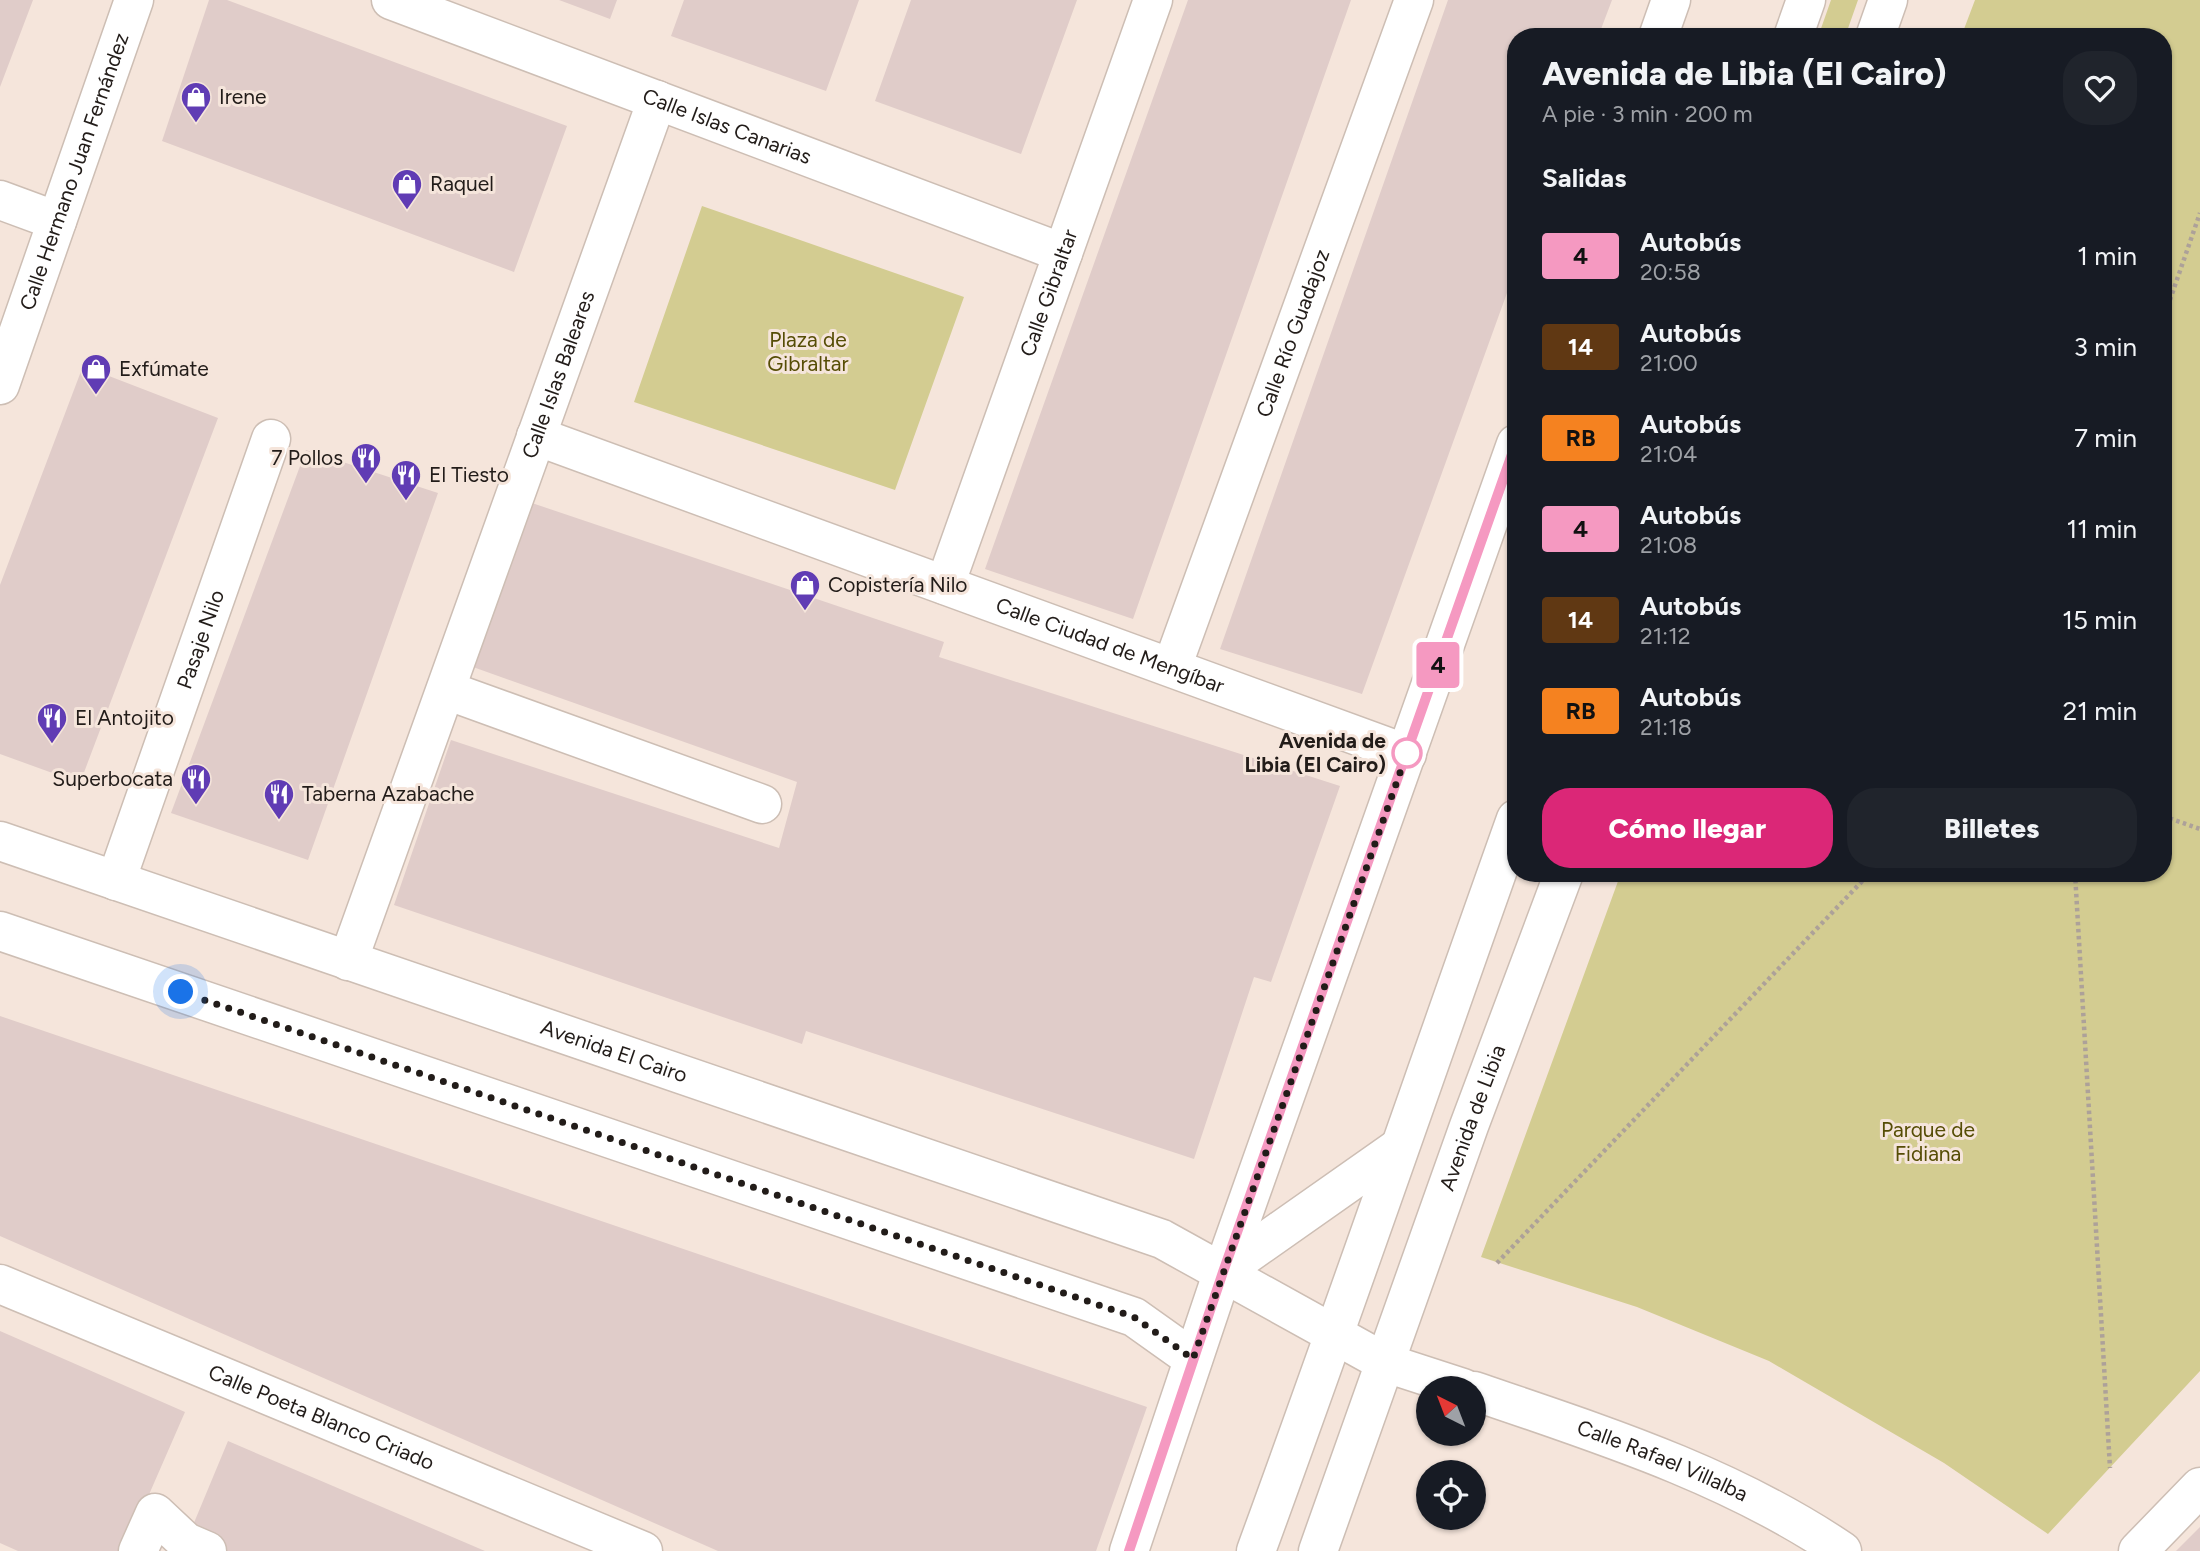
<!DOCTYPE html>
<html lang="es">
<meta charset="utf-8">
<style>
body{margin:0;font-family:Figtree,sans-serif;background:#20242c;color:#f1f3f6;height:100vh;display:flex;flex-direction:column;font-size:26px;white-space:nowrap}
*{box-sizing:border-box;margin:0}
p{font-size:23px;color:#9ea1a6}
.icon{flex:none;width:38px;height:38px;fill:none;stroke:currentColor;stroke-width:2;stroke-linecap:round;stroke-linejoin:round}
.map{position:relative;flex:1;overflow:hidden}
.drawer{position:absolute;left:1507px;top:28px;width:665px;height:854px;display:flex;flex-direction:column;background:#171b24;border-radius:28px;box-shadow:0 2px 5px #0004}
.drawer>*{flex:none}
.badge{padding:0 14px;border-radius:5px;font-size:24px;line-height:46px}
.needle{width:46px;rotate:318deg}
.buttons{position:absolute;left:1416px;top:1376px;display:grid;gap:14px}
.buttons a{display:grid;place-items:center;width:70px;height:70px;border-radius:50%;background:#171b24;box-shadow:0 2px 5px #0004;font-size:35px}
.you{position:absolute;width:35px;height:35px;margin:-18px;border:5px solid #fff;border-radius:50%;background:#1a73e8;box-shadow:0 0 0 10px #1a73e833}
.map>.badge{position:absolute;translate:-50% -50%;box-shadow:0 0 0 4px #fff}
h2{padding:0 35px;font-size:26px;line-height:63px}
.round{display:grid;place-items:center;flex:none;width:74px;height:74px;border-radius:28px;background:#20242c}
.overview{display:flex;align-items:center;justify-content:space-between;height:119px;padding:0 35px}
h1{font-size:33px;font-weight:800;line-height:52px}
.action{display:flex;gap:14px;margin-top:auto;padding:14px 35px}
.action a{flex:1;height:80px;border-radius:28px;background:#db2777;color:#fff;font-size:28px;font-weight:800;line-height:80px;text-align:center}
.action a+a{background:#20242c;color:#f1f3f6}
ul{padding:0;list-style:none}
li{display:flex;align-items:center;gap:21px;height:91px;padding:0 35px}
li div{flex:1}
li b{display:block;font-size:26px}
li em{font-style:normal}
li .badge{min-width:77px;font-weight:700;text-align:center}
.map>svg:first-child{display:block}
</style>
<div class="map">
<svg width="2200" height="1551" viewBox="0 0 2200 1551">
<rect width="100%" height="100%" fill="#f5e5db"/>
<path fill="#d3cc91" d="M1831,0H1858L1845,37H1818Z
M1975,0H2200V1371L2048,1534L1944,1463L1769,1361L1637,1307L1481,1257L1621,873H2163V37H1961Z
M702,206L964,297L895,490L634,402Z"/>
<path fill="#e0ccc9" d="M0,0H33L0,87Z
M209,0H227L567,126L514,272L162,141Z
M559,0H617L610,19Z
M684,0H859L826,91L671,36Z
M911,0H1077L1021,154L875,101Z
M1188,0H1351L1133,619L985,569Z
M1448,0H1612L1598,37H1516V268L1362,694L1220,649Z
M83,366L218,418L80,783L0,754V585Z
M306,450L438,493L308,860L171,813Z
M529,502L944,642L939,657L1340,786L1271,982L1254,977L1194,1159L806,1031L802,1044L394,905L451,740L779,848L797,782L473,667Z
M0,1016L1147,1407L1096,1551H718L0,1236Z
M0,1331L185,1412L144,1506L138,1551H18L0,1543Z
M228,1441L485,1551H207L186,1542Z
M2200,1527V1551H2176Z"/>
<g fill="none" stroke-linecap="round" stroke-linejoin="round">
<g stroke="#cdbeb4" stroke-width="41">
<g id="street">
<path id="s1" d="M391,0L1063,253"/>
<path d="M0,200L57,221"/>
<path id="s2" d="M536,436L1407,754"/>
<path id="s3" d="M945,585L1153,0"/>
<path id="s4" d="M1172,667L1414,0"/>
<path d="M446,690L762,804"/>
<path id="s5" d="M116,881L271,439"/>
<path id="s6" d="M348,961L657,100"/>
<path id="s7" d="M0,1284L643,1551"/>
<path d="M138,1551L155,1513L186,1542L207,1551"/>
</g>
</g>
<g stroke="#cdbeb4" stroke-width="41">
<g id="secondary">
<path d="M1658,37L1671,0"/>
<path id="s8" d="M0,385L134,0"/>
<path id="s9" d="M0,841L1162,1239L1386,1363L1463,1388"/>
<path d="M0,931L1134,1317L1193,1359"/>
<path d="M1223,1271L1398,1148"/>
<path id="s10" d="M1474,1391C1600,1434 1730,1475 1842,1551"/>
<path d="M1129,1551L1223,1271L1516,444"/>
<path d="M2138,1551L2200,1487"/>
</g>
</g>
<g stroke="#cdbeb4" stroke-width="41">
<g id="primary">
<path d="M1793,37L1806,0"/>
<path d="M1875,37L1888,0"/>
<path d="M1256,1551C1345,1308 1429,1063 1516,819"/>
<path id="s11" d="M1318,1551L1469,1126L1564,873"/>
</g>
</g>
<path stroke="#ada199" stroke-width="4.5" stroke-dasharray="3.5 3.5" stroke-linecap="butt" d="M2163,320L2200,213
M2163,816L2200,829
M2075,873L2110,1468
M1497,1263L1870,873"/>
<use href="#street" stroke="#fff" stroke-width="38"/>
<use href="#secondary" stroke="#fff" stroke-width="38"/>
<use href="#primary" stroke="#fff" stroke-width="38"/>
</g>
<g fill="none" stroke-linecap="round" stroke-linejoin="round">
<g stroke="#fff" stroke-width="16">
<path id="line" d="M1129,1551L1223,1272L1516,443"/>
</g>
<use href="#line" stroke="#f599c1" stroke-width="10"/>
<path stroke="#221c19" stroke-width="7" stroke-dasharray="0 12.6" d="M181,992L1134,1317L1193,1359L1407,753"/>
</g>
<defs>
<g id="shop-pin" transform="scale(1.575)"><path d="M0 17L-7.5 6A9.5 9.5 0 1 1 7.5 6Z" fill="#603cb4" stroke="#f5e5db"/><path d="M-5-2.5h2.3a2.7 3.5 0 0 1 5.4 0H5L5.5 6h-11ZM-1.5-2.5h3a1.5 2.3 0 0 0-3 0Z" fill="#fff"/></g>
<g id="restaurant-pin" transform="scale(1.575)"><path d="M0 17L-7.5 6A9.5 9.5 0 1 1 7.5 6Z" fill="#603cb4" stroke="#f5e5db"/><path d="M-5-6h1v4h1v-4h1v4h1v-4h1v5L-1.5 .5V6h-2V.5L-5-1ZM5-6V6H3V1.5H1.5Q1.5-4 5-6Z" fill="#fff"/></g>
</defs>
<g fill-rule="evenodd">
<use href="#shop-pin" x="196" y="97"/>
<use href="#shop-pin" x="407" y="184"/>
<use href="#shop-pin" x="96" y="369"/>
<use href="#restaurant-pin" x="366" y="458"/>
<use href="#restaurant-pin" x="406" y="475"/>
<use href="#shop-pin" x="805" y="585"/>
<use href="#restaurant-pin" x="52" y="718"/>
<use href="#restaurant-pin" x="196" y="779"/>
<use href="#restaurant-pin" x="279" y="794"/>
</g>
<circle fill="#fff" stroke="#f599c1" stroke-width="3.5" cx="1407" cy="753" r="14"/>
<g text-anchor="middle" stroke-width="6" stroke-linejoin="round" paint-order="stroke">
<g font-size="21" fill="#221c19" stroke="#f5e5db" text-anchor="start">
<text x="219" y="104">Irene</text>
<text x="430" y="191">Raquel</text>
<text x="119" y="376">Exfúmate</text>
<text x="343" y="465" text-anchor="end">7 Pollos</text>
<text x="429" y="482">El Tiesto</text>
<text x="828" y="592">Copistería Nilo</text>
<text x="75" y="725">El Antojito</text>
<text x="173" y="786" text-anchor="end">Superbocata</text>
<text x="302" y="801">Taberna Azabache</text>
</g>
<g font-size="21" fill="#221c19" stroke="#f5e5db">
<text dy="7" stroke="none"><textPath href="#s1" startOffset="359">Calle Islas Canarias</textPath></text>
<text dy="7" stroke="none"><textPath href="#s8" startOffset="226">Calle Hermano Juan Fernández</textPath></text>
<text dy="7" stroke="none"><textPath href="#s3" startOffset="310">Calle Gibraltar</textPath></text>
<text dy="7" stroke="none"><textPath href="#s4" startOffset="355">Calle Río Guadajoz</textPath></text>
<text dy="7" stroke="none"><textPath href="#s6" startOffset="623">Calle Islas Baleares</textPath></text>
<text dy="7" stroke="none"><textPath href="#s5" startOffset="256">Pasaje Nilo</textPath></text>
<text dy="7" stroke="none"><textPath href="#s2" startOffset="611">Calle Ciudad de Mengíbar</textPath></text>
<text dy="7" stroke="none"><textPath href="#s9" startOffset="649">Avenida El Cairo</textPath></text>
<text dy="7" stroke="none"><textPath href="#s11" startOffset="460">Avenida de Libia</textPath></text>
<text dy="7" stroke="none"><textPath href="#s7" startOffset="348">Calle Poeta Blanco Criado</textPath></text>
<text dy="7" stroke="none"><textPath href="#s10" startOffset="201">Calle Rafael Villalba</textPath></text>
</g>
<g font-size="21" fill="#564d05" stroke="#f5e5db">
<text x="808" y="347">Plaza de<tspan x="808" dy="24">Gibraltar</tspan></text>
<text x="1928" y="1137">Parque de<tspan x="1928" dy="24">Fidiana</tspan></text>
</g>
<g font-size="21" font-weight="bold" fill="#221c19" stroke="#f5e5db" text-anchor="end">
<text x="1386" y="748">Avenida de<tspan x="1386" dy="24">Libia (El Cairo)</tspan></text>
</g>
</g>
</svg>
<div class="buttons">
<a><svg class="needle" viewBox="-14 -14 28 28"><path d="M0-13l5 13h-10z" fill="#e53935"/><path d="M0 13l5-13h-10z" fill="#9ea1a6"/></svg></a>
<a><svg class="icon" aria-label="locate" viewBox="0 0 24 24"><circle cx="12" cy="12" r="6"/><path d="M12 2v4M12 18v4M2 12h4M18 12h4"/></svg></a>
</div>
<div class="you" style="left:181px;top:992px"></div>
<b class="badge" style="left:1438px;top:665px;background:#f599c1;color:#111">4</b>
<section class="drawer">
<div class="overview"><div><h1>Avenida de Libia (El Cairo)</h1><p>A pie · 3 min · 200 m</p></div><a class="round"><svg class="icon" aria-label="heart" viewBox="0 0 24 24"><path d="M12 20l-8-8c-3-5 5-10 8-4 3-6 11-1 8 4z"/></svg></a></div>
<h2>Salidas</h2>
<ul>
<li><span class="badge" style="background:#f599c1;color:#111">4</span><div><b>Autobús</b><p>20:58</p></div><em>1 min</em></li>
<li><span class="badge" style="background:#603813;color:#fff">14</span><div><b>Autobús</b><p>21:00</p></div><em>3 min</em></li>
<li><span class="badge" style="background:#f58220;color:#111">RB</span><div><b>Autobús</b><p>21:04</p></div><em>7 min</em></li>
<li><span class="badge" style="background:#f599c1;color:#111">4</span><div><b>Autobús</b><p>21:08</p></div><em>11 min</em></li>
<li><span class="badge" style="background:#603813;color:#fff">14</span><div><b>Autobús</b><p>21:12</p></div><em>15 min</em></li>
<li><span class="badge" style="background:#f58220;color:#111">RB</span><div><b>Autobús</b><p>21:18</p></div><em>21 min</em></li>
</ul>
<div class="action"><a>Cómo llegar</a><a>Billetes</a></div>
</section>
</div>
